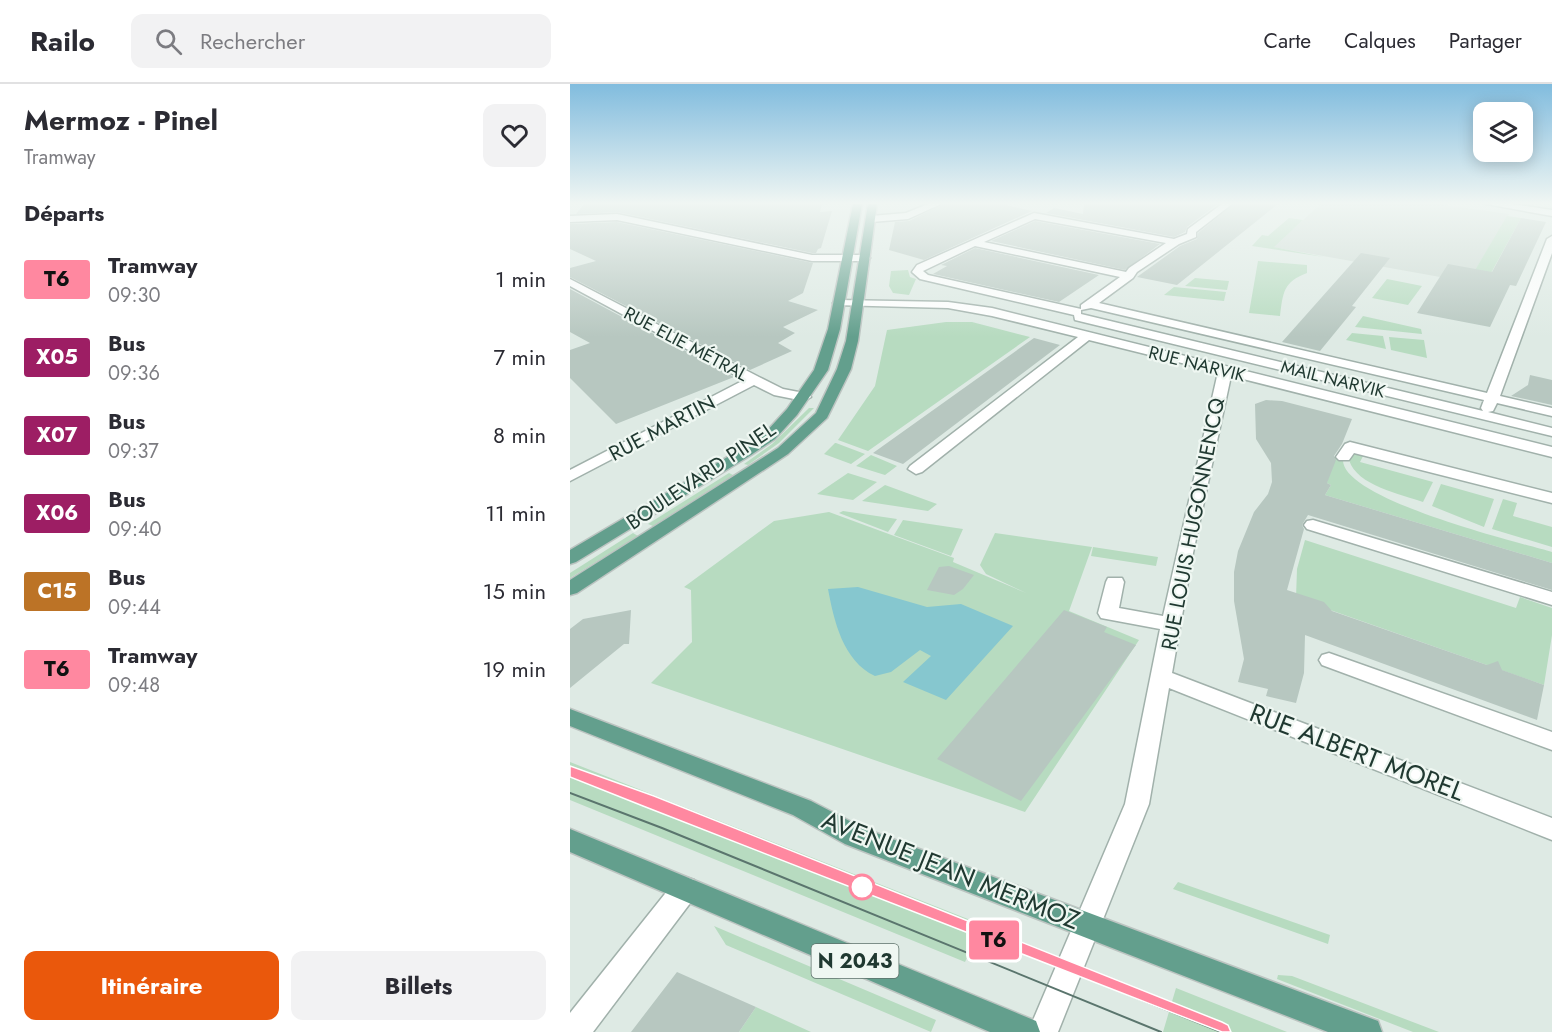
<!DOCTYPE html>
<html lang="fr">
<meta charset="utf-8">
<style>
body{margin:0;font-family:Jost,sans-serif;background:#f2f2f3;color:#2b2b33;height:100vh;display:flex;flex-direction:column;font-size:22px;white-space:nowrap}
*{box-sizing:border-box;margin:0}
p{font-size:20px;color:#7c7c81}
.icon{flex:none;width:33px;height:33px;fill:none;stroke:currentColor;stroke-width:2;stroke-linecap:round;stroke-linejoin:round}
.map{position:relative;flex:1;overflow:hidden}
.panel{display:flex;flex-direction:column;background:#fff;width:570px}
.panel>*{flex:none}
.badge{padding:0 12px;border-radius:4px;font-size:21px;line-height:39px}
.fabs{position:absolute;left:903px;top:18px;display:grid;gap:12px}
.fabs a{display:grid;place-items:center;width:60px;height:60px;border-radius:12px;background:#fff;box-shadow:0 3px 15px #0003;font-size:30px}
.map>.badge{position:absolute;translate:-50% -50%;box-shadow:0 0 0 3px #fff}
h2{padding:0 24px;font-size:22px;line-height:54px}
.round{display:grid;place-items:center;flex:none;width:63px;height:63px;border-radius:12px;background:#f2f2f3}
.summary{display:flex;align-items:center;justify-content:space-between;height:102px;padding:0 24px}
h1{font-size:28px;font-weight:700;line-height:45px}
.primary-button{display:flex;gap:12px;margin-top:auto;padding:12px 24px}
.primary-button a{flex:1;height:69px;border-radius:12px;background:#ea580c;color:#fff;font-size:24px;font-weight:700;line-height:69px;text-align:center}
.primary-button a+a{background:#f2f2f3;color:#2b2b33}
ul{padding:0;list-style:none}
li{display:flex;align-items:center;gap:18px;height:78px;padding:0 24px}
li div{flex:1}
li b{display:block;font-size:22px}
li em{font-style:normal}
li .badge{min-width:66px;font-weight:700;text-align:center}
header{display:flex;align-items:center;gap:36px;box-sizing:border-box;height:84px;padding:0 30px;background:#fff;border-bottom:2px solid #e1e1e2}
header strong{font-size:28px}
nav{display:flex;gap:33px;margin-inline-start:auto;font-size:21px}
.search{width:420px;height:54px;background:#f2f2f3;display:flex;align-items:center;gap:15px;box-sizing:border-box;padding:0 21px;border-radius:12px;color:#7c7c81;font-size:22px}
main{display:flex;flex:1;min-height:0}
.map>svg:first-child{display:block}
</style>
<header>
<strong>Railo</strong>
<div class="search"><svg class="icon" aria-label="search" viewBox="0 0 24 24"><circle cx="10" cy="10" r="6"/><path d="M15 15l6 6"/></svg>Rechercher</div>
<nav><a>Carte</a><a>Calques</a><a>Partager</a></nav>
</header>
<main>
<section class="panel">
<div class="summary"><div><h1>Mermoz - Pinel</h1><p>Tramway</p></div><a class="round"><svg class="icon" aria-label="heart" viewBox="0 0 24 24"><path d="M12 20l-8-8c-3-5 5-10 8-4 3-6 11-1 8 4z"/></svg></a></div>
<h2>Départs</h2>
<ul>
<li><span class="badge" style="background:#ff88a0;color:#111">T6</span><div><b>Tramway</b><p>09:30</p></div><em>1 min</em></li>
<li><span class="badge" style="background:#9d1e64;color:#fff">X05</span><div><b>Bus</b><p>09:36</p></div><em>7 min</em></li>
<li><span class="badge" style="background:#9d1e64;color:#fff">X07</span><div><b>Bus</b><p>09:37</p></div><em>8 min</em></li>
<li><span class="badge" style="background:#9d1e64;color:#fff">X06</span><div><b>Bus</b><p>09:40</p></div><em>11 min</em></li>
<li><span class="badge" style="background:#bc7326;color:#fff">C15</span><div><b>Bus</b><p>09:44</p></div><em>15 min</em></li>
<li><span class="badge" style="background:#ff88a0;color:#111">T6</span><div><b>Tramway</b><p>09:48</p></div><em>19 min</em></li>
</ul>
<div class="primary-button"><a>Itinéraire</a><a>Billets</a></div>
</section>
<div class="map">
<svg width="982" height="948" viewBox="0 0 982 948">
<rect width="100%" height="100%" fill="#deeae4"/>
<path fill="#cddad3" d="M751,120H867L939,130L898,198L703,163Z"/>
<path fill="#b7dbc0" d="M937,132L951,134L920,191L898,198Z
M719,134L733,136L704,163L754,173L682,162L692,151L698,152Z
M688,177L737,181V189C713,198 713,209 710,232L679,229Z
M338,186L340,193L346,195L339,211L323,209L319,202L321,187Z
M625,194L659,197L657,206L615,202Z
M817,195L852,202L838,221L802,214Z
M604,203L656,208L654,217L594,211Z
M793,232L851,245L852,250L785,243Z
M376,238H402L460,253L298,367L268,356L305,302L317,246Z
M782,249L813,252L816,265L776,256Z
M819,253L854,256L857,274L821,266Z
M239,324H244L209,359L178,381L174,380L202,360Z
M265,359H266L295,370L281,380L254,370Z
M785,366L795,368L790,378L863,398L853,418C831,410 787,402 779,376Z
M301,371L327,382L315,391L286,382Z
M760,372L773,375C770,415 947,458 982,468V479L755,411L761,401L757,399Z
M159,389L163,391L83,442L78,440Z
M278,389L307,398L283,416L247,410Z
M871,400L924,415L914,443L862,422Z
M315,401L367,420L358,427L292,417Z
M933,415L947,419L943,432L982,443V463L922,445Z
M273,427L327,435L318,448L269,429Z
M259,428L384,474L383,478L456,509L416,490L410,481L425,449L522,463L499,527L569,556L455,728L81,599L122,558L121,506L114,503L204,437Z
M333,436L393,445L381,472L324,451Z
M63,449L68,452L0,494V489Z
M735,456L946,524L950,513L982,524V551L974,601L726,514L727,485Z
M523,463L588,473L586,482L521,472Z
M0,678L413,841L395,878L0,716Z
M608,798L760,851L758,860L603,805Z
M144,842L366,936L361,948L156,861Z
M708,891L722,892L869,948H843L707,895Z
M606,904L717,948H593Z
M186,923L241,948H169Z"/>
<path fill="#86c7cf" d="M288,503L357,523L391,520L443,542L376,616L333,598L361,572L350,566L321,588L305,592C273,577 264,537 258,505Z"/>
<path fill="#b7c7c0" d="M14,120H252L250,128L262,127L251,164L248,165L246,169H242L47,128L6,130Z
M373,120H432L462,127L354,176L319,166L325,138L339,137Z
M514,120H648L617,143L615,148L604,153L476,129L484,124L513,130Z
M664,120H708L607,201L567,193L610,162L627,155L628,149Z
M951,134L976,138L946,202L940,201L920,243L847,229L878,180L922,188Z
M465,137L590,160L555,186L421,157Z
M47,138L243,179L233,209L218,217L248,226L213,243L225,249L208,259L222,267L180,286L0,193V184L26,177L0,165V140Z
M405,164L529,191L489,218L363,190L377,182L371,181Z
M791,169L820,174L782,222L786,223L750,267L712,258Z
M0,205L164,293L46,340L0,294V266L20,259L0,248Z
M464,254L490,261L333,380L303,369Z
M960,291L982,296V321L941,312L958,301Z
M696,316L712,317L782,335L772,360L764,372L766,376L757,399L761,401L755,411L982,479V506L738,431L732,441L734,445L717,506L754,518L762,527L917,581L928,577L932,586L974,601L967,636L735,551L734,589L726,619L696,612L698,605L668,598L674,575L664,517V488L668,467L684,428L698,410L702,398L701,379L686,355L685,320Z
M379,482L404,491L393,505L384,511L357,506L369,483Z
M61,526L59,560H54L0,604V545L13,535Z
M494,526L537,543L534,548L566,561L451,717L367,675Z
M107,888L186,923L169,948H61Z"/>
<g fill="none" stroke-linecap="round" stroke-linejoin="round">
<g stroke="#a1b1ab" stroke-width="3">
<path id="minor" d="M358,120H371L338,135L301,138L296,135L301,132L336,129Z
M652,120H662L626,148V153L609,160L567,188L563,194L529,219L917,309L977,155L982,152V169L930,312L982,324V332L927,319L923,327L918,328L982,344V352L505,236L504,231L350,195L342,188L347,181L464,129L604,155L617,150L618,145ZM465,135L596,159L559,184L556,188L414,158ZM405,162L550,193L511,221V225L358,191L353,187ZM521,224L914,316L911,324L913,327L511,230V226Z
M916,120H942L982,126V132Z
M47,130L242,171H295L300,174L295,177H242L47,136L0,138V132Z
M0,195L189,293L213,305L239,310L241,313L234,317L204,311L184,301L0,397V386L174,296L0,202Z
M269,216L378,218L422,224L982,363V373L661,292L623,469L602,589L982,734V756L599,604L579,720L488,948H458L555,720L590,545L531,534L528,529L536,498L538,494H552L554,498L549,524L593,532L648,288L519,256L352,388L346,390L338,385L340,382L508,253L422,232L378,224L265,221L263,219Z
M780,358L982,409V419L784,369L779,376H769L766,373L775,360Z
M743,436L982,508V521L737,445L734,441L737,437Z
M759,569L982,648V666L752,581L749,576L752,571Z
M115,793L124,796L128,805L124,814L23,948H0V929L106,796Z"/>
</g>
<g stroke="#bcc4c1" stroke-width="3">
<path id="major" d="M283,120H292L270,245L258,286L227,331L205,355L181,371L6,478L0,480V466L171,365L195,349L217,325L244,286L258,245Z
M298,120H307L288,257L281,285L257,334L218,370L7,509L0,511V496L208,364L246,329L267,285L276,257Z
M0,625L241,717L293,744L797,933L808,937L812,948H758L275,760L223,731L0,642Z
M0,745L466,937L470,948H420L0,768Z"/>
</g>
<use href="#minor" fill="#fff" fill-rule="evenodd"/>
<use href="#major" fill="#639f8d" fill-rule="evenodd"/>
<path stroke="#5a756d" stroke-width="1.5" d="M0,689L19,696"/>
<path stroke="#5a756d" stroke-width="2" d="M15,694L79,717L651,948
M0,709L92,744L591,948"/>
</g>
<linearGradient id="sky" x2="0" y2="1"><stop stop-color="#81bcde"/><stop offset="0.47" stop-color="#f0f6f3"/><stop offset="1" stop-color="#f0f6f3" stop-opacity="0"/></linearGradient>
<rect width="982" height="253" fill="url(#sky)"/>
<path fill="#ff88a0" stroke="#fff" stroke-width="1.5" d="M0,682L84,712L652,938L658,941L661,948H652L73,722L0,693Z"/>
<circle fill="#fff" stroke="#ff88a0" stroke-width="3" cx="292" cy="803" r="12"/>
<g text-anchor="middle" stroke-width="4.5" stroke-linejoin="round" paint-order="stroke">
<g font-size="18" fill="#203931" stroke="#eff7f2">
<text transform="translate(116 260) rotate(28)" y="6">RUE ELIE MÉTRAL</text>
<text transform="translate(627 280) rotate(14)" y="6">RUE NARVIK</text>
<text transform="translate(763 295) rotate(14)" y="6">MAIL NARVIK</text>
</g>
<rect fill="#eff7f2" stroke="#5e726b" stroke-width="1.5" x="241.5" y="860" width="87" height="34" rx="4.5"/>
<g font-size="20" font-weight="bold" fill="#203931">
<text x="285" y="884">N 2043</text>
</g>
<g font-size="21" fill="#203931" stroke="#eff7f2">
<text transform="translate(92 344) rotate(-28)" y="7">RUE MARTIN</text>
<text transform="translate(131 392) rotate(-34)" y="7">BOULEVARD PINEL</text>
<text transform="translate(623 440) rotate(-79)" y="7">RUE LOUIS HUGONNENCQ</text>
</g>
<g font-size="26" fill="#203931" stroke="#eff7f2">
<text transform="translate(787 668) rotate(21)" y="9">RUE ALBERT MOREL</text>
<text transform="translate(381 786) rotate(22)" y="9">AVENUE JEAN MERMOZ</text>
</g>
</g>
</svg>
<div class="fabs">
<a><svg class="icon" aria-label="layers" viewBox="0 0 24 24"><path d="M12 4l9 5-9 5-9-5zM3 14l9 5 9-5"/></svg></a>
</div>
<b class="badge" style="left:424px;top:856px;background:#ff88a0;color:#111">T6</b>
</div>
</main>
